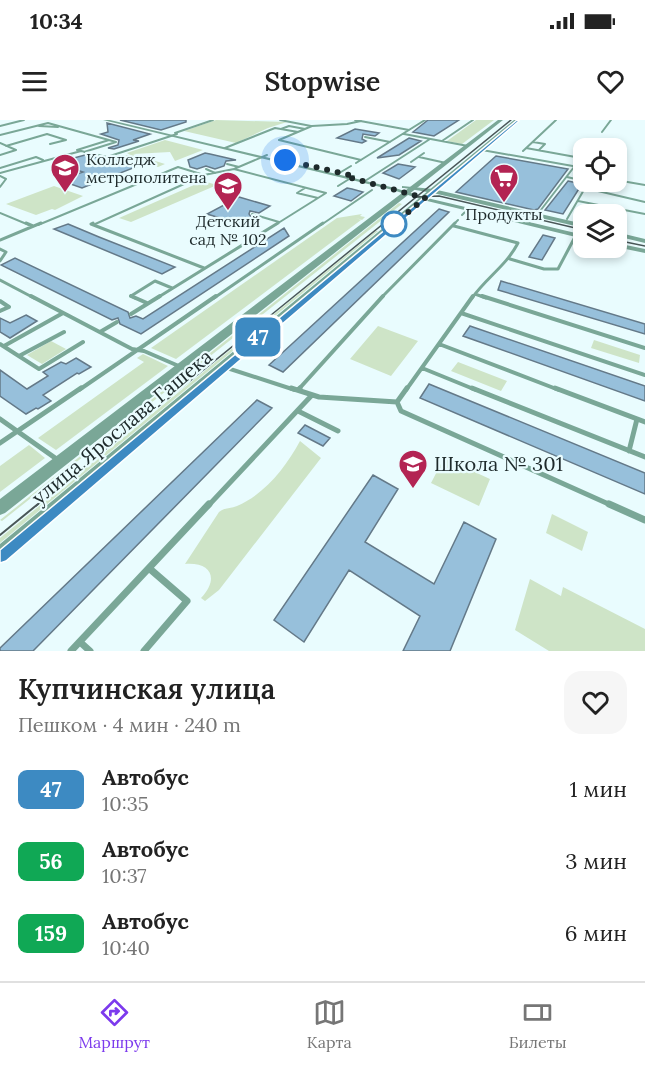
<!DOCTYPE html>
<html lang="ru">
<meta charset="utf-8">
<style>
body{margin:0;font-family:Lora,serif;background:#f6f6f6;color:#222;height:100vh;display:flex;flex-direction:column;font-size:22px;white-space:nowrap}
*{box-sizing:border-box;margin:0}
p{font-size:20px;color:#767676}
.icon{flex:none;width:33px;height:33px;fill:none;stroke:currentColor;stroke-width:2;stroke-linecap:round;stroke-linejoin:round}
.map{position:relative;height:531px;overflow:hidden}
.sheet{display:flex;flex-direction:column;background:#fff;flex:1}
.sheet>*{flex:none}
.badge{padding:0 12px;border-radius:9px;font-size:21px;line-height:39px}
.buttons{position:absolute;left:573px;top:18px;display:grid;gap:12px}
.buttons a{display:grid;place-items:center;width:54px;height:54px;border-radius:12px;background:#fff;box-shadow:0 3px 9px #0003;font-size:30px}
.you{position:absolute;width:30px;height:30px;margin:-15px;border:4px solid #fff;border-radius:50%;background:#1a73e8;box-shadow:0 0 0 9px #1a73e833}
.map>.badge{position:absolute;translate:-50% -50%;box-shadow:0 0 0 3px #fff}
.round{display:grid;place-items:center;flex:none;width:63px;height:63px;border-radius:18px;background:#f6f6f6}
.overview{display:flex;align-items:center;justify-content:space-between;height:102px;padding:0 18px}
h1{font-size:28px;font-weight:600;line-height:45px}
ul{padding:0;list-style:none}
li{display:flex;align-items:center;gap:18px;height:72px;padding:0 18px}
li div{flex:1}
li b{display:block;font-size:22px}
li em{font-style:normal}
li .badge{min-width:66px;font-weight:700;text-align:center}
.status{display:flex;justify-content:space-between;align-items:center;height:42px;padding:0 30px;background:#fff;direction:ltr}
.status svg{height:16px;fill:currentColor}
header{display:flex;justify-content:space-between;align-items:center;height:78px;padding:0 18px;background:#fff;font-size:27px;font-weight:600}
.tabs{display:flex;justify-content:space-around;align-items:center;height:84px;border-top:2px solid #e0e0e0;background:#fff;font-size:16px;color:#767676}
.tabs a{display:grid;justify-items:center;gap:3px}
.tabs .selected{color:#7c3aed}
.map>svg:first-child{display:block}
</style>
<div class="status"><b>10:34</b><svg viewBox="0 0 49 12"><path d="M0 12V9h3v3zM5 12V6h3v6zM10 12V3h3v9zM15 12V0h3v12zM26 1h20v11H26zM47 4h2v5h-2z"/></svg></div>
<header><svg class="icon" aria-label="menu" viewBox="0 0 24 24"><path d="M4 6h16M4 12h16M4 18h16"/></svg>Stopwise<svg class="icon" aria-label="heart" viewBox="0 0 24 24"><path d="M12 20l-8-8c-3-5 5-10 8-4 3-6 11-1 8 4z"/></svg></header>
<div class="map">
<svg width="645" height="531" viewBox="0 0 645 531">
<rect width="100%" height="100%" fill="#e9fcfe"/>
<path fill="#cee4c7" d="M216,0L287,2L268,8L236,23L184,11Z
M476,0H494L462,24L447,21Z
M165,20L203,30L175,41L170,32L133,34L165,44L158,47L124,38V35H130L127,33Z
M203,61L217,65L131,102L119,98Z
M54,66L83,76L55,90L52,89L36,95L6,84Z
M399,83L402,84L2,401L0,400Z
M362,94L360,96L365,97L362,100L356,98L361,100L176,239L151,228L337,98Z
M376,111H378L0,423V418Z
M378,206L418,221L391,256L350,239Z
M594,220L640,235L639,243L591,228Z
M51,221L66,229L42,244L27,235Z
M143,234L168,246L56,330L38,318L144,242L137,238Z
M458,242L507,261L501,271L451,251Z
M300,321L321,338L219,470L205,481L201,478C219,459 212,442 185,444L219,392C225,387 231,389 237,386C265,374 286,347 300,321Z
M29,325L45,338L0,372V346Z
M444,338L490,359L479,386L431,363Z
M552,394L588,412L582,431L546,413Z
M530,459L561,476L563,467L645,509V531H549L515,510Z"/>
<path fill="#97c0db" stroke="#647988" stroke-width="1.5" d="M120,0H186V2L161,10Z
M428,0H459L434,16L413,12Z
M107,3L150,14L133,20L139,21L114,29L108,28L118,25L119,20L101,14L108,12Z
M355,9L379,13L375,16L363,14L362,19L366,21L362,23L337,18Z
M409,18L421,21L399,35L377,38Z
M205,33L210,34L236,40L226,41L224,46L215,49L206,46L197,49L190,47L188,40Z
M85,35L107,40L120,36L146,43L82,68L59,60L83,52L55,43Z
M496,36L568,49L538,89L534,90L456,72Z
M398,44L415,47L399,59L383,53Z
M568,61L582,64L563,94L545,90Z
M347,68L352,69L363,72L351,81L334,76Z
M239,77L270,86L259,93L250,91L249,94L251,97L239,104L207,94Z
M439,89L449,92L283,252L269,245Z
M68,104L99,117L175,147L162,154L54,109Z
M284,108L289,116L141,214L120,204L118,198L112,200L1,145L15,138L128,192L130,198L136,196L143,199Z
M543,115L555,118L542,140L529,137Z
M501,161L645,204V214L498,170Z
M26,195L37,201L10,218L0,212V198L10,203Z
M470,206L645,266V281L463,216Z
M76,238L91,247L79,254L77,253L43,275L51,281L38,289L36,288L26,294L0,276V250L27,269L48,256L43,252L61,242L66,244Z
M429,264L645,353V374L420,278Z
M257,280L272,288L33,531H0V528Z
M305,305L330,318L323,326L298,313Z
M373,355L398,369L365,422L434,464L464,402L496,419L450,531H403L420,496L349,450L304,522L274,500Z"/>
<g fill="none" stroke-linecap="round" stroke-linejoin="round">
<path stroke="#7aa797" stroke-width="2" d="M280,0L311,6
M355,0L409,10
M361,1L347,4L312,6L279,20L361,40
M0,6L24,0
M39,6L58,7
M281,9L289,6L305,9
M602,12L611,0
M175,13L213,0
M404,14L468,26
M0,15L48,3L116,22L84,32
M365,17L390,22
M109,20L77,30L107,37L177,14
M442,21L473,0
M533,22L545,24L539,30
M0,23L16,30L0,35
M6,26L47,14L66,20L50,24
M225,28L275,8L298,12
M526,28L581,38L584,34
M588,28L596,19L620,23L616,31
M482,30L584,48
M523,31L556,0
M267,35L234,49L326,73L275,105
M419,37L446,43
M411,42L424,33
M356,43L425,0
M227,44L239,47
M0,48L36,37L43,40
M206,49L215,53
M0,53L81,31
M336,55L351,46
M0,56L6,59L0,67
M567,57L584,61
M616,60L645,65
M365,61L430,19
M588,62L585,68L645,82
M338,66L354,56
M305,68L297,73L318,78
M578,81L645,94
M0,93L29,105
M252,94L279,102
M462,95L468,89
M537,95L574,47
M567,99L585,68
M38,105L178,47L204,55
M93,105L204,55L234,49
M321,105L372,70
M453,105L458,100"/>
<path stroke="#7aa797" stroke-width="3" d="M26,103L33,106
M93,103L91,104L204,148
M454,106L518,123C506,146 487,157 472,178
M0,120L41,103
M0,129L6,132L0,141
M510,139L544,149H558L576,115
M0,160L34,178
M475,174L486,178
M131,176L155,161L172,168
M131,176L135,178
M157,178L278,103
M214,178L323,103
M381,178L455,103"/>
<path stroke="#7aa797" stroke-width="4" d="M31,176L132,229L144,231L181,247
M131,176L147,183
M482,176L645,228
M0,181L9,187L0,191
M461,193L645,255
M131,194L160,176
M100,212L117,202
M0,224L39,249L83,222
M439,224L559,270
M4,226L63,193
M19,236L64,212
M224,247L295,270
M422,248L476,270
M79,270L216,176
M298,270L383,176
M406,270L473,176"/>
<path stroke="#7aa797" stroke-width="5" d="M291,268L319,277L397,282
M472,268L645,337
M555,268L645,302
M298,270L300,268
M397,282L401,291L613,386
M397,282L407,268
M298,291L338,311
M0,299L58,340
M0,323L81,268
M629,331L637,299
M208,386L312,275"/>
<path stroke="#7aa797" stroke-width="7" d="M609,384L645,400
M80,522L90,531
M71,531L209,384
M144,531L187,481L150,449"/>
<path fill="#7aa797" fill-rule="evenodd" d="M103,0H110L395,68L427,78L584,115V119L423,80L393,70Z
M402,66L433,69L584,104V108L433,73L404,68H402Z
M616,112L645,119V123L616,116Z
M616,123L645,129V133L616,127Z"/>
<path fill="#7aa797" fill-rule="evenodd" d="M498,0H503L5,393L0,395V379Z
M514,0H519L6,441L0,443V424Z"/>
<path stroke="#4a5758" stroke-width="1.5" d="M415,77L439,76L584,110
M616,120L645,126
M36,386L511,0"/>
<path stroke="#4a5758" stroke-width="2" d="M0,415L38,384"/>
</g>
<path fill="#3d8ac2" stroke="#fff" stroke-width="1.5" d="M517,0L519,1L6,441L0,443V430Z"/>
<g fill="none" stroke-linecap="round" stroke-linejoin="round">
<path stroke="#1e2a2b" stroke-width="6" stroke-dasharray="0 10.8" d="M285,40L354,56L351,58L425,78L394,104"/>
</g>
<defs>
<g id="university-pin" transform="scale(1.5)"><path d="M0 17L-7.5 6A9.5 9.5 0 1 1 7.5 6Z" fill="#b32453" stroke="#e9fcfe"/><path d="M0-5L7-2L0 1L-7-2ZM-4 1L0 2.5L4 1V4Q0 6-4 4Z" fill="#fff"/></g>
<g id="supermarket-pin" transform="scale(1.5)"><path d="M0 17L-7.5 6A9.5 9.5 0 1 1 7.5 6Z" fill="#b32453" stroke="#e9fcfe"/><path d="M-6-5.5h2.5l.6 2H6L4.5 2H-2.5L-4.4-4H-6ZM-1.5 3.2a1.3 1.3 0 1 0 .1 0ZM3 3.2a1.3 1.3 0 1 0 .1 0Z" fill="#fff"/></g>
<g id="school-pin" transform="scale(1.5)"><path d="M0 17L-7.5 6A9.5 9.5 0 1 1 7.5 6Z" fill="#b32453" stroke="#e9fcfe"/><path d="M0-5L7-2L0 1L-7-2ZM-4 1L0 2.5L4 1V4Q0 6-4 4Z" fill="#fff"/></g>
</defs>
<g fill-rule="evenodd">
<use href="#university-pin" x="65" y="48"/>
<use href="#supermarket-pin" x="504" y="58"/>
<use href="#school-pin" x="228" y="66"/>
<use href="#school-pin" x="413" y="344"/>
</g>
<circle fill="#fff" stroke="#3d8ac2" stroke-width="3" cx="394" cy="104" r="12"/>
<g text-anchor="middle" stroke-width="4.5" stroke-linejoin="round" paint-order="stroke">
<g font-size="16" fill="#1e2a2b" stroke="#e9fcfe">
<text x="86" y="45" text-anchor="start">Колледж<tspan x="86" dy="18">метрополитена</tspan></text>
<text x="504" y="100">Продукты</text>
<text x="228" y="107">Детский<tspan x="228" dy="18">сад № 102</tspan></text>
</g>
<g font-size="20" fill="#1e2a2b" stroke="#e9fcfe">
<text transform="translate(122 307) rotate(-40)" y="7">улица Ярослава Гашека</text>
</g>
<g font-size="20" fill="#1e2a2b" stroke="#e9fcfe" text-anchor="start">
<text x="434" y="351">Школа № 301</text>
</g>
</g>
</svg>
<div class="buttons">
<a><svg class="icon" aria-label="locate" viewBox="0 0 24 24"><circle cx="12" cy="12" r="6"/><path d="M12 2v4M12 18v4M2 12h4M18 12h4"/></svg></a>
<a><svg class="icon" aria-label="layers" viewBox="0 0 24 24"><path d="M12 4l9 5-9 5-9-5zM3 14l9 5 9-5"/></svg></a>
</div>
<div class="you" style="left:285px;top:40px"></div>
<b class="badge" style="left:258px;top:217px;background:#3d8ac2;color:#fff">47</b>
</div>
<section class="sheet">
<div class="overview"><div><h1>Купчинская улица</h1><p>Пешком · 4 мин · 240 m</p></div><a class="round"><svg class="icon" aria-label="heart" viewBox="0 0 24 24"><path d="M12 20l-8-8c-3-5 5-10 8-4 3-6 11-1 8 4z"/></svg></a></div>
<ul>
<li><span class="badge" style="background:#3d8ac2;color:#fff">47</span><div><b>Автобус</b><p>10:35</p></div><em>1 мин</em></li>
<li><span class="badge" style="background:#10a855;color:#fff">56</span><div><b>Автобус</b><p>10:37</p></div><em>3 мин</em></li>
<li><span class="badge" style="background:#10a855;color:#fff">159</span><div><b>Автобус</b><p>10:40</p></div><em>6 мин</em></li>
</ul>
</section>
<nav class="tabs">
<a class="selected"><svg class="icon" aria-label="directions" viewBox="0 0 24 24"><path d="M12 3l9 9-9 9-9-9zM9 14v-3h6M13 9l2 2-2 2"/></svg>Маршрут</a>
<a><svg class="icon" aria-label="map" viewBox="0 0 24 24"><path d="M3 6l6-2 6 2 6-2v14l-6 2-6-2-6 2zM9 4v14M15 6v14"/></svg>Карта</a>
<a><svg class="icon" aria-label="tickets" viewBox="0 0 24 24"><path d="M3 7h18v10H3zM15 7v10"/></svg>Билеты</a>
</nav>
